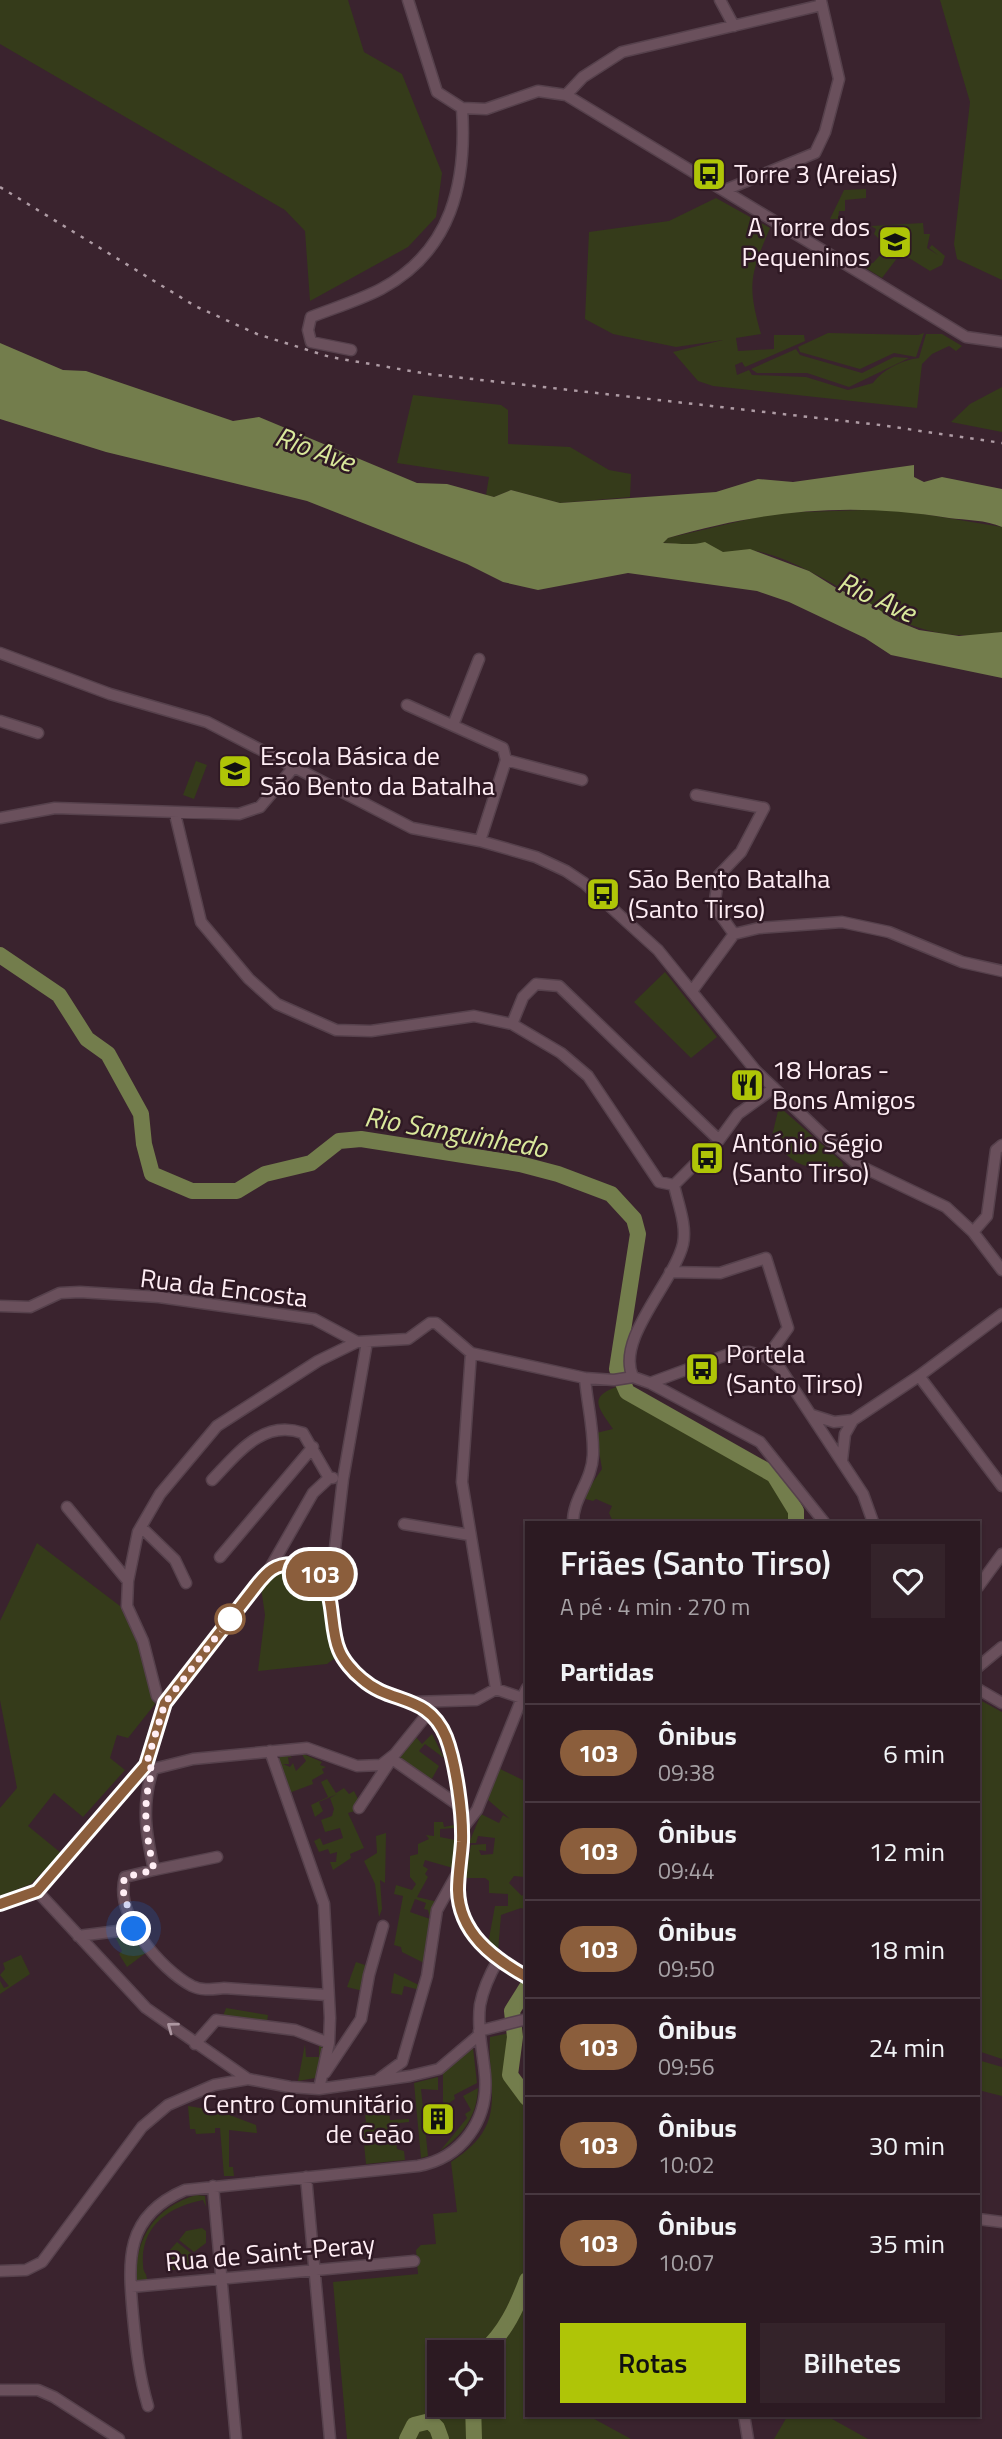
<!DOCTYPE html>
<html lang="pt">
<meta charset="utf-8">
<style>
body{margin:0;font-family:"Titillium Web",sans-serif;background:#34232a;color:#f1f3f6;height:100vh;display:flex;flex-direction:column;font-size:26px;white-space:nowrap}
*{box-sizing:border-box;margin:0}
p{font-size:23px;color:#a6a1a5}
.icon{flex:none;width:38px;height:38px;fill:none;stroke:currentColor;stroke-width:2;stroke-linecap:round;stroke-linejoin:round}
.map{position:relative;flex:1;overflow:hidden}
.panel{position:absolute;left:525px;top:1521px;width:455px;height:896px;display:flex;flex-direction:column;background:#2c1a22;border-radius:0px;box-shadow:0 2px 5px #0004,0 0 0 2px #483840}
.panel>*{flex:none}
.badge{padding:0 14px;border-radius:23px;font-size:24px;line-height:46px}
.fabs{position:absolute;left:427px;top:2340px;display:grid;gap:14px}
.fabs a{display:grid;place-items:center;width:77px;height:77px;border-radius:0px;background:#2c1a22;box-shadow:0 2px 5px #0004,0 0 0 2px #483840;font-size:35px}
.you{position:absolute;width:35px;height:35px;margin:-18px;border:5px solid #fff;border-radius:50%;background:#1a73e8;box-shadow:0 0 0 10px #1a73e833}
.map>.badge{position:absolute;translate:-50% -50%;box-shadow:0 0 0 4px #fff}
h2{padding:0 35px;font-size:26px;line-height:63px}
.round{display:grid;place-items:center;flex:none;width:74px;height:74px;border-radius:0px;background:#34232a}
.summary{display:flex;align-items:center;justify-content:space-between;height:119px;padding:0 35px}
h1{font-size:33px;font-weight:600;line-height:52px}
.action{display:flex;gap:14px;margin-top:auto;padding:14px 35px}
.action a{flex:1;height:80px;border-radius:0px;background:#afc507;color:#111;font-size:28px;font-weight:600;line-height:80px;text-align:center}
.action a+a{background:#34232a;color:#f1f3f6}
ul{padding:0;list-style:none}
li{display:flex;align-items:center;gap:21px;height:98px;padding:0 35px;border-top:2px solid #483840}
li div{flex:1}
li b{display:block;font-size:26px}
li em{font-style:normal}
li .badge{min-width:77px;font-weight:700;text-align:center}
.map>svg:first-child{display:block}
</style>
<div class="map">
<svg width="1002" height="2439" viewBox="0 0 1002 2439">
<rect width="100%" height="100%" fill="#3a232e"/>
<path fill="#353b1a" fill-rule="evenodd" d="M0,0H348L364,52L402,74L442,173L436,217L408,247L310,301L305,231L285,210L0,44Z
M940,0H1002V280L957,259L954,244L970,102Z
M866,189V198L845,200V211H839L838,219H830L844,190Z
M716,198L770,228C750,275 747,285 761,334L736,338L738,351L774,349V335H804L805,341L745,367L742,362L735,365L737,375L749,370L752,375L806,377L848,390L873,383C883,369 903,360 919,358L926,334H942L962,346L956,351L949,346L932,354L922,364L917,408L713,386L698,381L673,352L723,340L676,347L613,334L585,319L589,232L669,221Z
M923,223L924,234H930L927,248L938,255L929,248L932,245L945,256L942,265L930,271L901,253L882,278L859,264L873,263L883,252L881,241L874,234L876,229L871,226Z
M828,333L918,335L924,333L916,357L894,353L860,369L800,352L798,347Z
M796,349L800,355L862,373L894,357L909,358L849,387L807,373H757L751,369Z
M1002,387V432L951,422L970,404Z
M413,395L501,405L508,410V444L570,447L609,470L631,474L630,497L560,503L511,490L494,497L486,495L489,477L397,463Z
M893,509L1002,527V632C919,648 878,606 809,571C794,563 766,551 749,550C741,549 731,554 722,552C716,550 710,543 703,543C698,543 693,546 688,546C679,546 672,542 662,543L668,538L775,513Z
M196,761L207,765L194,799L183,795Z
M665,972L717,1037L691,1058L634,1002Z
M775,1103L842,1162L844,1168C808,1170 791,1167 772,1136L778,1111Z
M622,1385L628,1394L773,1477L792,1508L793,1522H613L609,1513L612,1506L596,1499L593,1501L582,1498L602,1469L596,1433L613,1429C597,1406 587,1396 622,1385Z
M37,1543L120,1606L137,1641L155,1704L128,1738L117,1735L110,1758L125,1770L83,1817L54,1793L28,1826L61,1853L31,1884L0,1896V1808L17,1788L0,1700V1621Z
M293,1569L307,1574L321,1586L327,1632L335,1658L327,1664L258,1671L265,1615L261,1588L273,1575Z
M978,1699L1002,1712V2059L978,2051Z
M432,1734L444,1758L425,1744L419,1751L439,1766L429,1784L400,1758L415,1736L422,1744Z
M287,1752L292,1758L288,1757L289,1764H283L290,1767L293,1763L296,1771L306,1761L301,1753L322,1762L320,1765L326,1767L322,1769L324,1773L312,1780L313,1784L289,1793L278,1762L281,1754Z
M498,1768L527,1782V1866L524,1877L514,1876L509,1883L522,1896L526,1890L527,1910L521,1908L501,1915L498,1951L488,1944L495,1906H508V1894L489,1893V1881L485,1878H465L471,1845L486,1844V1851L479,1850L481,1855L493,1854L495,1838L478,1836L476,1843H469L481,1814L499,1823L503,1815L510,1819L487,1799Z
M327,1779L336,1793L344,1788L349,1794L354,1791L358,1799L365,1798L358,1810L348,1813L364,1848L350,1854L351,1858L333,1870L330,1862H336L337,1852L330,1854L328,1849L319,1852L314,1841L320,1838L323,1845L343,1838L340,1828L325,1832L321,1820L332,1816L334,1809L330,1798L337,1794L319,1802L323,1811L315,1817L311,1805L328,1797L321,1782Z
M434,1822H443L444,1827L454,1825L455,1828L440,1829V1837L455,1840L453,1868L425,1860L423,1866L428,1869L425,1874L428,1877L417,1897L438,1902L434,1916L430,1918L428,1910L424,1909L426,1903L415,1899L410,1912L433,1920L426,1964L402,1952L401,1947L394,1945L403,1896L394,1894L396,1885L412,1890L416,1884L410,1877V1856L418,1854V1844L429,1839L426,1835L434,1836Z
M386,1833L385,1883L380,1880L382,1909L379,1917L375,1884L364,1861L377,1853L376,1836Z
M113,1932L132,1934L147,1952L127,1967L119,1954L122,1951Z
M21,1955L30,1974L0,1994V1981L4,1988L9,1986L0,1975L5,1969L3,1963Z
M356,1962L368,1966L363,1991L347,1987Z
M394,1973L421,1986L420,1990L404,1986L402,1995L391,1993Z
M226,2008L268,2015L267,2022L222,2019Z
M510,2033C506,2062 501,2083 527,2103V2415H587L631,2439H347L333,2282L418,2274L416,2250L421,2245L436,2244L433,2214L457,2212L451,2162C510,2124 487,2092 490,2037ZM439,2352H492V2404H439Z
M319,2043L323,2044L318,2074L315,2078L298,2081L305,2044L306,2057H319Z
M473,2048L477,2083L454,2095L455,2099L443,2107V2073L467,2050Z
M978,2060L1002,2067V2096L978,2090Z
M438,2077V2090L421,2089L428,2156L421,2158L414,2083Z
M478,2088C477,2116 463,2135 440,2151L467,2118L465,2114L471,2110L463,2096Z
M188,2106L219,2111L256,2125L257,2133L229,2130V2167H233L234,2176H224L220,2128H215V2133L196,2134L195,2129H190Z
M389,2109L390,2120L409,2119V2122L399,2123V2131L395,2132L397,2149L404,2151L405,2160L366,2164L362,2123L366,2122L365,2115L383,2114L384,2110Z
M196,2195L205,2196L206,2207L203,2200C171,2206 140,2225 143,2265C143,2273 146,2271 147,2279L136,2281C135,2238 154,2208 196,2195Z
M202,2228L206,2231V2243L194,2252L179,2240L186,2231Z
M177,2242L192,2254L187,2270H169L170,2250Z
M788,2415H825L868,2439H774Z"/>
<path fill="#737d4c" d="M0,343L63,370L86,371L233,421L259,417L417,483L447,484L494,497L511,490L560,503L716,492L758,479L793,482L914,465V477L924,482L942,477L1002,489V527C986,520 966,520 949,518C848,502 766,510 668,538L663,543C678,543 689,546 705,542L723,552L750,549L809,571L838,589L868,602L894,620L919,630L959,636L1002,632V678L891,655L865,638L789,602L757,591L628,573L538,590L503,582L467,564L307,501L106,452L0,419Z"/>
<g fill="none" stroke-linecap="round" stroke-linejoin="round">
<path stroke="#737d4c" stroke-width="16" d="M0,955L59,995L87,1039L108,1054L141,1114L144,1144L152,1174L192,1191H237L265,1174L311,1163L339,1141L361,1139L520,1164L558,1174L611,1194L634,1219L638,1234L617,1369L627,1392L774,1475L796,1511V1522
M527,1987L512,2011L515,2037L510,2075L527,2098
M483,2352C505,2333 517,2307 527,2280
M473,2404L474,2439
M407,2439L414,2425L430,2421L437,2428L441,2439"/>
<g stroke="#56414c" stroke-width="13">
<path id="minor" d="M408,0L437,92L462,108L486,109L538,91L566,95L966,337L1002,342
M720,0L734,26
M566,95L583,77L622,52L822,5
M725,190L815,153L825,132L839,79L821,1
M351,350L311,342L308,330L311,317C334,308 360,300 381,289C452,251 467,182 462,108
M0,653L110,694L207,722L412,828L480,841L536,857L566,871L584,883L658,950L756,1071L822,1134L858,1165L946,1207L973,1232L1002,1270
M407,705L503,748L506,760L582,780
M0,721L38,733
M453,725L479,659
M696,795L764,808L741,852L719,875L714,906L734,934
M175,814L201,922L249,979L277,1004L336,1030L371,1031L474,1016L512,1024L561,1053L588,1076L659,1182L674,1185
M0,818L55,808L239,814L260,807L294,767
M480,841L506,760
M692,991L734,934L759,928L842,922L889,932L962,962L1002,971
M512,1024L523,997L536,984L559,986L719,1140
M674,1185L719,1140L738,1114L774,1088
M973,1232L987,1216L996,1150L1002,1145
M670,1272L720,1273L766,1258L788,1328L767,1357
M0,1306L30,1307L60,1293L80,1292L159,1297L314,1319L357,1342L408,1339L430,1323H436L471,1353L585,1378L614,1380L633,1377L650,1383L729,1354L749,1352L767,1357L780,1368L863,1494L873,1522
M471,1353L462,1482L496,1689
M919,1376L1002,1486
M633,1377C615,1339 674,1282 683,1244C687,1225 678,1204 674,1185
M650,1383L760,1442L824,1522
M812,1415L834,1422L853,1420L919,1376L1002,1314
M842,1460L845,1434L853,1420
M212,1480C238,1453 263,1419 303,1433L329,1478
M67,1507L128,1581
M573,1522C573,1498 592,1481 593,1455C594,1430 587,1403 585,1378
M404,1524L470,1535
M141,1527L175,1560L186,1583
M220,1557L313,1447
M269,1570L313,1493L329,1478H333
M978,1587L1002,1554
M330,1591L343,1479L367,1342
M978,1667L1002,1647
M978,1689L1002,1703
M414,1702L476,1700L496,1689L522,1698L527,1688
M165,1703L157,1696L143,1641L127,1606L128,1581L138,1532L160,1494L217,1426L318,1361L357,1342
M270,1751L324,1904L330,2018L329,2043L319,2089
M392,1759L458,1805
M148,1766L153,1769L193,1759L307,1748L357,1766L381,1765L395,1754L429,1712
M153,1769C141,1805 146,1834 154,1870L125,1877C114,1915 160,1969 192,1986C202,1991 213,1989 224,1988L327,1995
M359,1808L391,1760
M462,1829L477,1810L522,1698
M154,1870L217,1857
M37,1891L146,2008L248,2079
M0,1905L37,1891L146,1765L165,1703L269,1570C344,1537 322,1629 347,1663C378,1705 426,1688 445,1737C455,1760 461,1806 462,1831C463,1860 451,1894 464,1921C477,1947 502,1963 527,1977
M78,1936L134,1929
M479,2031L527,2019
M195,2044L216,2020L295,2030L329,2043
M325,2073L361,2019L369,1975L383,1926
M379,2079L402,2062L427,1976L437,1910L457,1874
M306,2177L330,2439
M213,2186L236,2439
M978,2219L1002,2222
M0,2271L26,2270L42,2262L142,2127L168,2105L214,2085L248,2079L290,2087L319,2089L410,2076L439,2069L479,2035
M131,2287L414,2261
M0,2390H38L54,2397L119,2439
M148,2406C139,2376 136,2347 133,2316C128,2260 124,2216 185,2190L418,2166C462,2158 489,2120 485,2075C483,2052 477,2029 480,2005C483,1989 490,1974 498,1960
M744,2415L748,2439"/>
</g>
<use href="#minor" stroke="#6a505c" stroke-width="10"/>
<path stroke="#ae9ba4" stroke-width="2.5" stroke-dasharray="3.5 7" stroke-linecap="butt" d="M0,187L195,306L257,334L330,357L428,374L880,425L1002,443"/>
</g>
<defs><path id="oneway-chevron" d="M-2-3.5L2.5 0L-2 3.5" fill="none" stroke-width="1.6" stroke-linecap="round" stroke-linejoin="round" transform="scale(1.75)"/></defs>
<use stroke="#ad97a1" href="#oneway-chevron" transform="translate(172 2027) rotate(-143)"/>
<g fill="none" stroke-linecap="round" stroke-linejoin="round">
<g stroke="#fff" stroke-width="16">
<path id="line" d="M0,1904L37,1891L146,1765L165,1703L256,1586C267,1572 275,1563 295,1564C341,1568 326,1620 339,1650C343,1660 353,1672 362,1679C391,1705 428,1693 446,1737C456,1763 463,1814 462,1842C461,1858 458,1874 458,1890C459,1933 493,1958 527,1977"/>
</g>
<use href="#line" stroke="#8b5e3c" stroke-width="10"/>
<path stroke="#ffeef5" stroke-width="7" stroke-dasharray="0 12.6" d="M134,1929L122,1887L125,1877L154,1870C146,1834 141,1805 153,1769L146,1765L165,1703L230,1619"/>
</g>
<defs>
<g id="bus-square" transform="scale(1.75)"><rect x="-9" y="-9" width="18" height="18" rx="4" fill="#afc507" stroke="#2f1924"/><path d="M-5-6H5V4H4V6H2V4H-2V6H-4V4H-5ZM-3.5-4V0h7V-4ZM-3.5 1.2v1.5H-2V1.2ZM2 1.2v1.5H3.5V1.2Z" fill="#111"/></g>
<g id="school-square" transform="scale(1.75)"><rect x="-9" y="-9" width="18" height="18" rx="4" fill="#afc507" stroke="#2f1924"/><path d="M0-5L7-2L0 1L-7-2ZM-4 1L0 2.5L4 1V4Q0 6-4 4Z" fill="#111"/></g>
<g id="restaurant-square" transform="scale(1.75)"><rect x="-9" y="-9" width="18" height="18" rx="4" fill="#afc507" stroke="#2f1924"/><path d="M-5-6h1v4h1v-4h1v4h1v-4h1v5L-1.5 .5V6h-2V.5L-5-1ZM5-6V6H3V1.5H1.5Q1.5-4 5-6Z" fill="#111"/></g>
<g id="building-square" transform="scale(1.75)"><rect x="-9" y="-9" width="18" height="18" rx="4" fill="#afc507" stroke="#2f1924"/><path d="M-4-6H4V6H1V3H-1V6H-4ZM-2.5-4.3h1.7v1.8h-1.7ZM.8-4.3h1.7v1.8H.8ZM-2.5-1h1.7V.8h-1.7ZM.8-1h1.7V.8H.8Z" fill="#111"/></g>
</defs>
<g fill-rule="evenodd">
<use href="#bus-square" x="709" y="174"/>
<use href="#school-square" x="895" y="242"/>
<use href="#school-square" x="235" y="771"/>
<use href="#bus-square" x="603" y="894"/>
<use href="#restaurant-square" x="747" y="1085"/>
<use href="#bus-square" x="707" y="1158"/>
<use href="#bus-square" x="702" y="1369"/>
<use href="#building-square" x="438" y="2119"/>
</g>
<circle fill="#fff" stroke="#8b5e3c" stroke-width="3.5" cx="230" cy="1619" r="14"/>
<g text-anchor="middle" stroke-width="5" stroke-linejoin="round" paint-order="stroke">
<g font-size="26" fill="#ffeef5" stroke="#2f1924" text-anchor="start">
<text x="734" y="183">Torre 3 (Areias)</text>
<text x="870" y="236" text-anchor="end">A Torre dos<tspan x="870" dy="30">Pequeninos</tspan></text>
<text x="260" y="765">Escola Básica de<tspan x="260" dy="30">São Bento da Batalha</tspan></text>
<text x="628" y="888">São Bento Batalha<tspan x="628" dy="30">(Santo Tirso)</tspan></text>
<text x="772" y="1079">18 Horas -<tspan x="772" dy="30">Bons Amigos</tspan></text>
<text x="732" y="1152">António Ségio<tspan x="732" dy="30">(Santo Tirso)</tspan></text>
<text x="726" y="1363">Portela<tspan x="726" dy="30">(Santo Tirso)</tspan></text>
<text x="414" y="2113" text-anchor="end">Centro Comunitário<tspan x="414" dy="30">de Geão</tspan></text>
</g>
<g font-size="26" fill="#ffeef5" stroke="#2f1924">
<text transform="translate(224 1288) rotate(7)" y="9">Rua da Encosta</text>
<text transform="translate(270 2253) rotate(-5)" y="9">Rua de Saint-Peray</text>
</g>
<g font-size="28" font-style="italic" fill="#d9e89b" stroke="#2f1924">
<text transform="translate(315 449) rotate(20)" y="10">Rio Ave</text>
<text transform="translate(877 597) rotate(25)" y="10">Rio Ave</text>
<text transform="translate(456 1132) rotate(10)" y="10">Rio Sanguinhedo</text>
</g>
</g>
</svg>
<div class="fabs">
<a><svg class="icon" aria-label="locate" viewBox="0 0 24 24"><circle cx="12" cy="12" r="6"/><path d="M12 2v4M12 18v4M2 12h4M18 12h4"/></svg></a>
</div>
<div class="you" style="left:134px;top:1929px"></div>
<b class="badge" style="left:320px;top:1574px;background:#8b5e3c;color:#fff">103</b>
<section class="panel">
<div class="summary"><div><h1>Friães (Santo Tirso)</h1><p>A pé · 4 min · 270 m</p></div><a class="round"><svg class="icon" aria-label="heart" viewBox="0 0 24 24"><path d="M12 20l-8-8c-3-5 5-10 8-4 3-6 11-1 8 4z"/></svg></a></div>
<h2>Partidas</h2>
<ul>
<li><span class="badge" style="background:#8b5e3c;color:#fff">103</span><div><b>Ônibus</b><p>09:38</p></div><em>6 min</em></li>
<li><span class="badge" style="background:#8b5e3c;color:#fff">103</span><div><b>Ônibus</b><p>09:44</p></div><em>12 min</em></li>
<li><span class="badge" style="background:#8b5e3c;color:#fff">103</span><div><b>Ônibus</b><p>09:50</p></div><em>18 min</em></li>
<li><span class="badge" style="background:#8b5e3c;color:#fff">103</span><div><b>Ônibus</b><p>09:56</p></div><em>24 min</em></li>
<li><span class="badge" style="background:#8b5e3c;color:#fff">103</span><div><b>Ônibus</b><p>10:02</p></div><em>30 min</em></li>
<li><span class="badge" style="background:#8b5e3c;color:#fff">103</span><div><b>Ônibus</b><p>10:07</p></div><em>35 min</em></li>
</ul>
<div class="action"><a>Rotas</a><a>Bilhetes</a></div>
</section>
</div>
